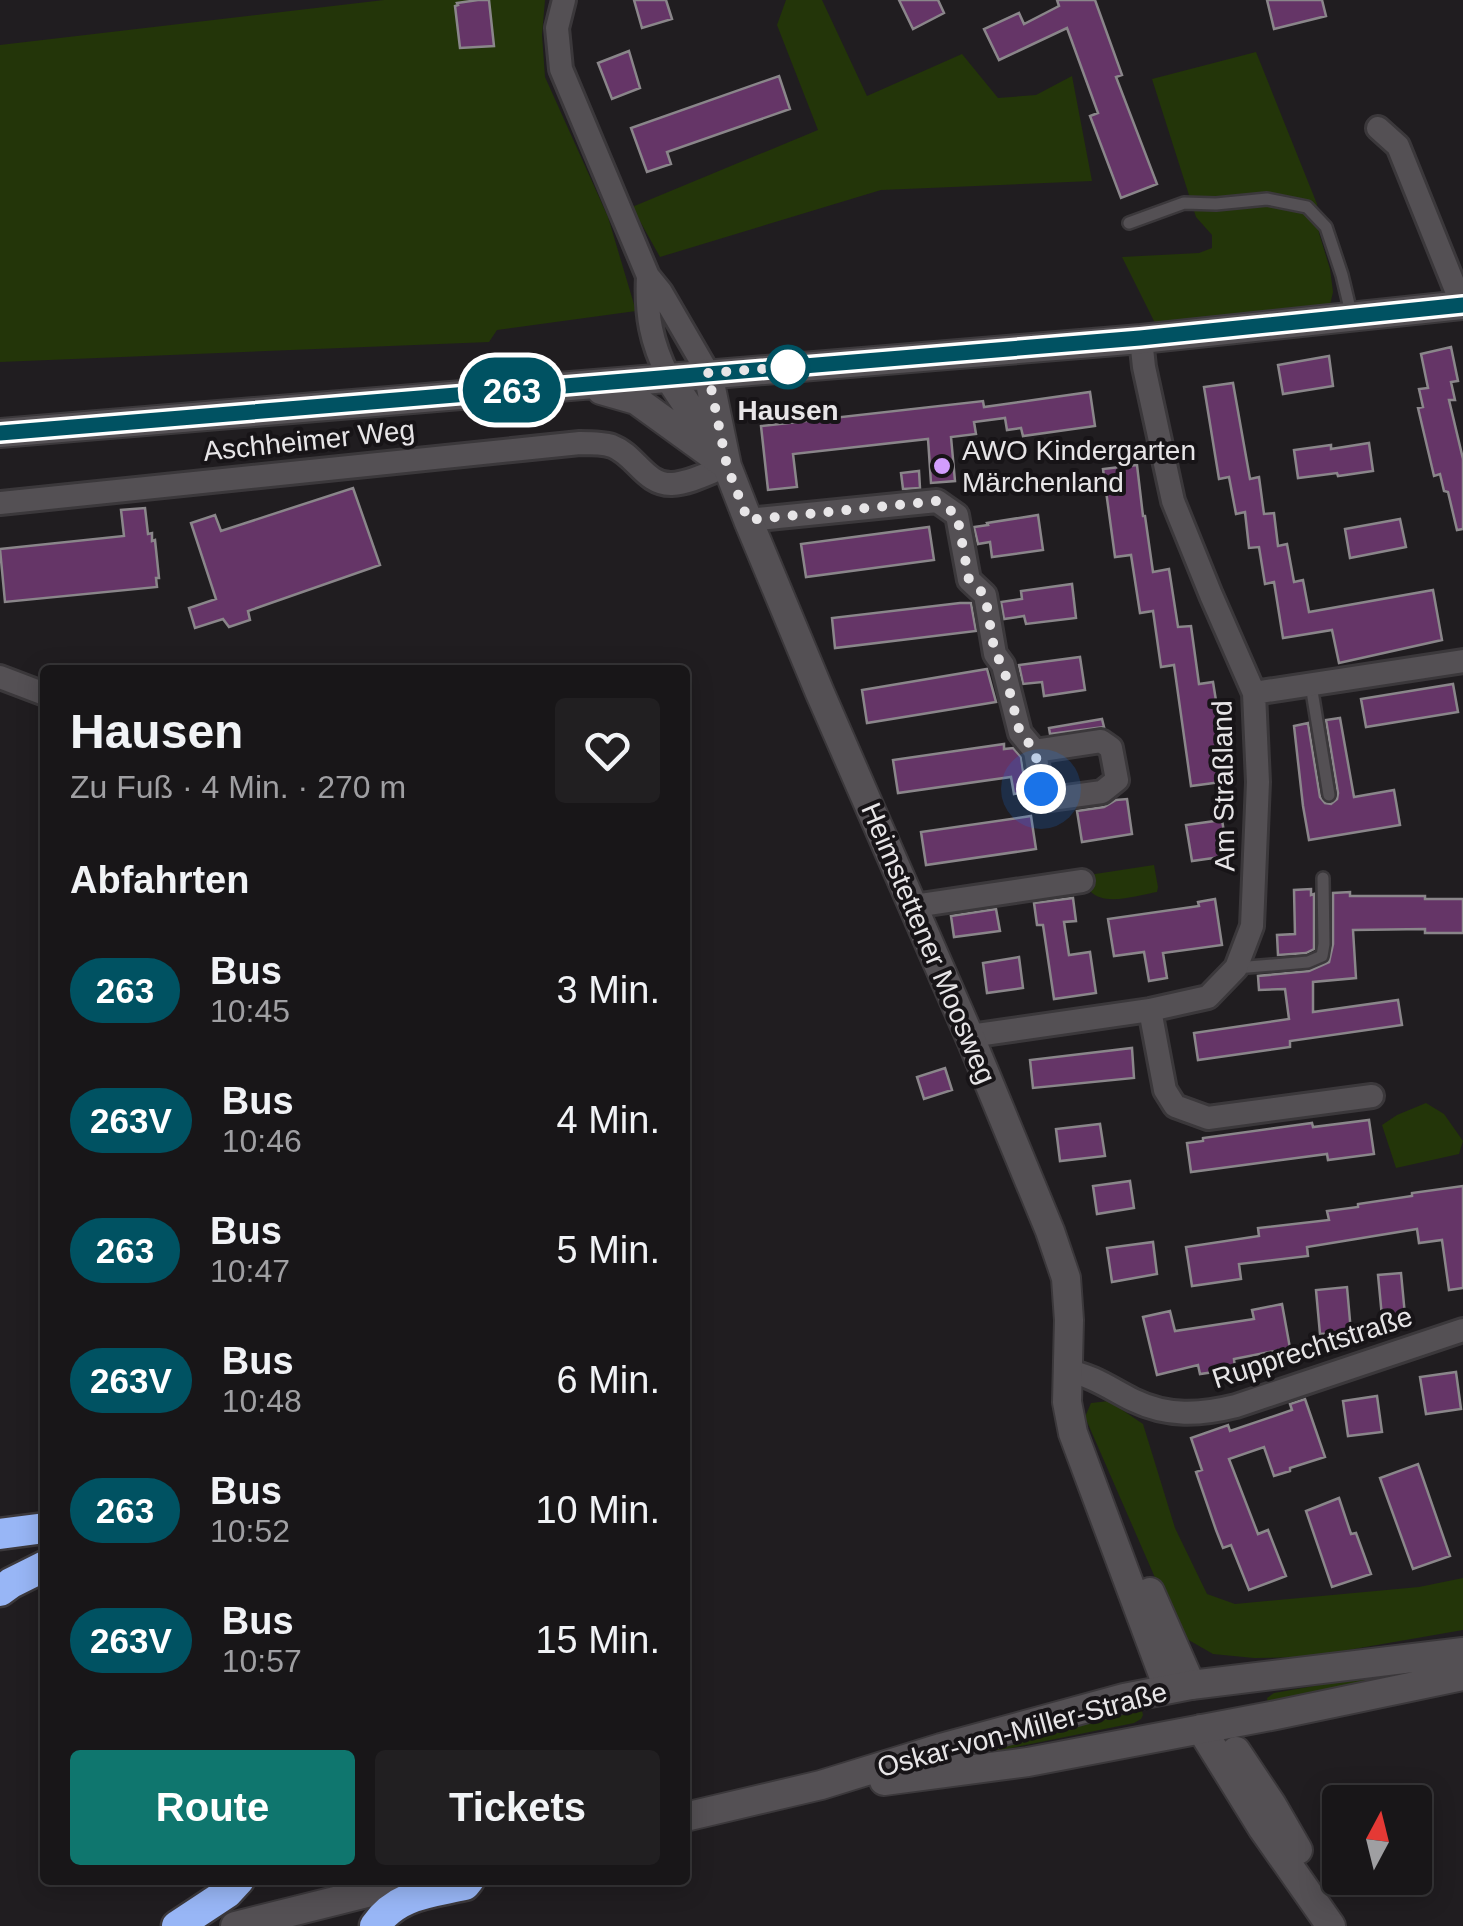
<!DOCTYPE html>
<html lang="de">
<meta charset="utf-8">
<style>
body{margin:0;font-family:Helvetica,sans-serif;background:#211f21;color:#f1f3f6;height:100vh;display:flex;flex-direction:column;font-size:38px;white-space:nowrap}
*{box-sizing:border-box;margin:0}
p{font-size:32px;color:#9f9fa2}
.icon{flex:none;width:55px;height:55px;fill:none;stroke:currentColor;stroke-width:2;stroke-linecap:round;stroke-linejoin:round}
.map{position:relative;flex:1;overflow:hidden}
.drawer{position:absolute;left:40px;top:665px;width:650px;height:1220px;display:flex;flex-direction:column;background:#181618;border-radius:10px;box-shadow:0 5px 25px #0003,0 0 0 2px #363537}
.drawer>*{flex:none}
.badge{padding:0 20px;border-radius:32px;font-size:35px;line-height:65px}
.needle{width:65px;rotate:7deg}
.controls{position:absolute;left:1322px;top:1785px;display:grid;gap:20px}
.controls a{display:grid;place-items:center;width:110px;height:110px;border-radius:10px;background:#181618;box-shadow:0 5px 25px #0003,0 0 0 2px #363537;font-size:50px}
.you{position:absolute;width:50px;height:50px;margin:-25px;border:8px solid #fff;border-radius:50%;background:#1a73e8;box-shadow:0 0 0 15px #1a73e833}
.map>.badge{position:absolute;translate:-50% -50%;box-shadow:0 0 0 5px #fff}
h2{padding:0 30px;font-size:38px;line-height:90px}
.round{display:grid;place-items:center;flex:none;width:105px;height:105px;border-radius:10px;background:#211f21}
.summary{display:flex;align-items:center;justify-content:space-between;height:170px;padding:0 30px}
h1{font-size:48px;font-weight:700;line-height:75px}
.action{display:flex;gap:20px;margin-top:auto;padding:20px 30px}
.action a{flex:1;height:115px;border-radius:10px;background:#0f766e;color:#fff;font-size:40px;font-weight:700;line-height:115px;text-align:center}
.action a+a{background:#211f21;color:#f1f3f6}
ul{padding:0;list-style:none}
li{display:flex;align-items:center;gap:30px;height:130px;padding:0 30px}
li div{flex:1}
li b{display:block;font-size:38px}
li em{font-style:normal}
li .badge{min-width:110px;font-weight:700;text-align:center}
.map>svg:first-child{display:block}
</style>
<div class="map">
<svg width="1463" height="1926" viewBox="0 0 1463 1926">
<rect width="100%" height="100%" fill="#201d20"/>
<path fill="#233509" d="M384,0H545L542,35L545,77L608,217L636,311L497,330L489,342L0,362V45Z
M786,0H822L867,96L962,54L998,98L1036,95L1072,76L1092,181L881,190L660,257L632,207L818,130L777,25Z
M1256,52L1317,204L1319,233L1330,269L1333,292L1330,305L1155,323L1122,257L1199,253L1212,248V235L1196,217L1152,79Z
M1154,865L1158,887L1157,892C1139,895 1104,907 1090,891C1089,889 1084,878 1082,876Z
M1426,1103L1444,1114L1463,1141L1459,1154L1396,1168L1382,1125L1397,1115Z
M1109,1401L1143,1424L1175,1528L1207,1594L1235,1604L1419,1587L1463,1578V1630L1308,1657L1254,1658L1213,1654L1180,1635L1085,1417L1091,1403Z
M1446,1663L1453,1664L1268,1704L1267,1698L1274,1693Z
M1141,1707L1143,1715L1141,1719L1134,1723L992,1752V1749Z"/>
<path fill="#653567" stroke="#8a868a" stroke-width="2.5" d="M478,0H489L494,46L460,48L455,6L458,5L457,3Z
M634,0H666L672,19L642,28Z
M899,0H938L944,13L913,29Z
M1057,0H1095L1122,75L1116,77L1157,184L1121,198L1090,116L1098,113L1067,28L999,60L984,29L1019,13L1024,24L1059,6Z
M1267,0H1322L1326,16L1274,29Z
M629,51L640,88L612,99L598,63Z
M779,76L790,109L667,152L671,164L647,172L631,128Z
M1451,347L1458,381L1451,382L1455,400H1449L1463,459V529L1457,530L1448,492L1444,491L1440,474L1434,476L1418,408L1423,407L1419,389L1428,388L1421,354Z
M1329,356L1333,386L1283,394L1278,365Z
M1233,383L1250,479L1259,477L1264,514L1274,513L1278,546L1287,544L1294,582L1303,580L1309,612L1433,590L1442,640L1339,663L1332,630L1283,638L1274,582L1265,584L1259,547L1249,548L1245,512L1236,514L1229,477L1219,479L1204,387Z
M1090,392L1095,426L1023,436L1021,428L1007,430L1005,418L974,422L976,434L951,437L955,481L931,483L928,439L793,454L797,487L768,490L761,426L983,401L984,407Z
M1369,443L1373,471L1338,476L1337,473L1298,478L1294,450L1331,445V449Z
M1137,465L1143,516H1145L1153,572L1169,569L1178,627L1191,626L1199,684L1213,682L1229,781L1191,786L1174,665L1161,667L1153,611L1140,613L1131,555L1115,557L1103,469Z
M919,471L920,488L903,489L901,473Z
M353,488L380,565L248,611L250,620L229,627L223,619L195,628L189,608L216,599L191,523L215,515L221,531Z
M145,508L148,534L152,533V541L155,540L159,578H156L157,587L5,602L0,549L124,536L121,510Z
M1038,515L1043,550L992,557L990,542L978,544L974,527L988,525L987,523Z
M1400,519L1406,547L1350,558L1345,529Z
M929,527L934,560L806,577L801,544Z
M1072,584L1076,618L1026,624L1024,616L1004,619L1001,602L1022,599L1021,591Z
M960,603H971L976,631L835,648L832,618Z
M1080,657L1085,690L1044,696L1042,682L1023,684L1019,665Z
M987,669L996,702L867,723L862,690Z
M1453,684L1458,712L1366,727L1361,699Z
M1340,718L1354,797L1394,790L1400,825L1309,840L1303,806L1294,726L1308,723L1320,797L1325,803L1331,804L1337,799L1338,793L1326,720Z
M1102,719L1104,727L1050,734L1049,728Z
M1004,744V749L1013,748L1021,757L1026,792L1014,794L1011,777L898,793L893,760Z
M1127,799L1132,834L1082,842L1077,811L1104,807L1116,800Z
M1031,816L1036,849L926,865L921,832Z
M1222,820L1228,856L1192,861L1186,825Z
M1311,889V895L1314,894V949L1306,953L1278,955L1277,935L1295,934L1294,890Z
M1350,892V896H1425V899H1463V933H1425V929L1353,930L1356,978L1313,982V1012L1398,1000L1402,1025L1290,1041V1047L1198,1060L1194,1033L1289,1019L1285,989L1259,990L1258,976L1309,971L1329,962L1333,944V893Z
M1073,898L1076,921L1064,922L1069,955L1090,952L1096,993L1054,999L1043,925H1037L1034,903Z
M1215,899L1222,945L1163,953L1167,978L1149,981L1144,952L1114,956L1108,919L1199,906L1198,902Z
M996,909L1000,931L954,937L951,916Z
M1019,957L1023,988L987,993L983,963Z
M1132,1048L1134,1078L1033,1088L1030,1060Z
M945,1068L952,1090L924,1099L917,1077Z
M1369,1120L1374,1154L1328,1160L1327,1154L1191,1172L1187,1143L1203,1141V1138L1312,1123L1313,1127Z
M1100,1124L1105,1156L1060,1161L1056,1129Z
M1130,1181L1134,1208L1097,1214L1093,1186Z
M1463,1186V1288L1449,1290L1442,1240L1419,1243L1417,1229L1307,1247L1308,1256L1239,1264L1241,1279L1192,1286L1186,1247L1259,1236L1258,1228L1329,1220L1327,1211L1358,1207V1204L1412,1196V1193Z
M1153,1242L1157,1274L1112,1282L1107,1248Z
M1401,1273L1405,1315L1382,1317L1378,1275Z
M1347,1287L1351,1332L1320,1334L1316,1290Z
M1282,1304L1290,1348L1234,1359L1235,1369L1200,1374L1198,1365L1157,1375L1143,1317L1170,1311L1175,1331L1254,1319L1252,1310Z
M1456,1372L1461,1409L1426,1414L1420,1377Z
M1377,1396L1382,1432L1348,1436L1343,1401Z
M1305,1399L1325,1457L1290,1468V1471L1274,1476L1264,1447L1229,1459L1258,1534L1268,1530L1286,1576L1249,1590L1231,1545L1223,1548L1216,1530L1196,1472L1202,1470L1191,1438L1228,1425L1230,1431L1292,1410L1290,1404Z
M1418,1464L1450,1556L1413,1569L1380,1478Z
M1339,1498L1351,1534L1356,1533L1371,1574L1332,1587L1306,1511Z"/>
<g fill="none" stroke-linecap="round" stroke-linejoin="round">
<g stroke="#3b383b" stroke-width="16">
<path id="service" d="M1129,223L1184,203L1216,204L1267,199L1307,207L1326,227L1342,275L1352,317
M1311,685L1329,795
M1236,968L1308,962L1322,956L1324,944L1323,878"/>
</g>
<g stroke="#3b383b" stroke-width="28">
<path id="minor" d="M564,0L557,28L561,69L648,276L661,292L708,373
M1378,128L1398,146L1462,305
M648,276C646,315 651,342 668,376
M0,503L580,443C590,443 603,443 612,446C636,455 645,485 672,484C691,483 710,472 727,466
M748,520L937,501L957,515L969,580L985,595L995,654L1003,665L1020,733L1035,751L1041,789L1051,799L1102,792L1117,780L1111,748L1101,741L1035,751
M0,677L42,693
M1254,693L1463,661
M914,906L1082,881
M1150,1010L1165,1090L1175,1106L1208,1118L1372,1096
M970,1036L1150,1010L1208,997L1236,968L1252,926L1258,782L1254,693L1211,595L1173,501L1144,367L1141,339
M1067,1371C1092,1375 1111,1389 1133,1400C1168,1417 1200,1415 1236,1406L1463,1330"/>
</g>
<g stroke="#3b383b" stroke-width="32">
<path id="tertiary" d="M708,373L727,466L748,520L820,693L972,1042L1050,1231L1066,1278L1069,1320L1067,1402L1073,1433L1168,1688
M668,376L718,452
M601,390L636,400L727,466
M0,433L1141,339L1463,305
M1150,1592L1191,1685
M1201,1729L1263,1829L1331,1926
M1236,1751L1272,1805L1298,1850"/>
</g>
<g stroke="#3b383b" stroke-width="32">
<path id="secondary" d="M884,1781L1028,1762L1276,1715L1463,1676
M685,1817L821,1785L941,1748L1124,1698L1191,1685L1463,1652
M235,1926L419,1880"/>
</g>
<g stroke="#3b383b" stroke-width="35">
<path id="motorway" d="M0,1534L45,1528
M0,1591L11,1583L45,1566
M177,1926L227,1893L239,1880
M375,1926C397,1894 430,1893 465,1885L469,1880"/>
</g>
<use href="#service" stroke="#545054" stroke-width="11"/>
<use href="#minor" stroke="#545054" stroke-width="22"/>
<use href="#tertiary" stroke="#545054" stroke-width="28"/>
<use href="#secondary" stroke="#545054" stroke-width="28"/>
<use href="#motorway" stroke="#98b6f6" stroke-width="30"/>
</g>
<g fill="none" stroke-linecap="round" stroke-linejoin="round">
<g stroke="#fff" stroke-width="22">
<path id="line" d="M0,433L1140,338L1463,305"/>
</g>
<use href="#line" stroke="#005262" stroke-width="15"/>
<path stroke="#e7e5e7" stroke-width="10" stroke-dasharray="0 18" d="M788,367L802,366L708,373L727,466L748,520L937,501L957,515L969,580L985,595L995,654L1003,665L1020,733L1035,750L1041,789"/>
</g>
<circle fill="#fff" stroke="#005262" stroke-width="5" cx="788" cy="367" r="20"/>
<circle fill="#d29dfd" stroke="#171417" stroke-width="4" cx="942" cy="466" r="10"/>
<g text-anchor="middle" stroke-width="8" stroke-linejoin="round" paint-order="stroke">
<g font-size="28" font-weight="bold" fill="#e7e5e7" stroke="#171417">
<text x="788" y="420">Hausen</text>
</g>
<g font-size="28" fill="#e7e5e7" stroke="#171417">
<text transform="translate(309 440) rotate(-6)" y="10">Aschheimer Weg</text>
<text transform="translate(1223 786) rotate(-91)" y="10">Am Straßland</text>
<text transform="translate(929 943) rotate(67)" y="10">Heimstettener Moosweg</text>
<text transform="translate(1312 1347) rotate(-18)" y="10">Rupprechtstraße</text>
<text transform="translate(1022 1729) rotate(-15)" y="10">Oskar-von-Miller-Straße</text>
</g>
<g font-size="28" fill="#e7e5e7" stroke="#171417" text-anchor="start">
<text x="962" y="460">AWO Kindergarten<tspan x="962" dy="32">Märchenland</tspan></text>
</g>
</g>
</svg>
<div class="controls">
<a><svg class="needle" viewBox="-14 -14 28 28"><path d="M0-13l5 13h-10z" fill="#e53935"/><path d="M0 13l5-13h-10z" fill="#9f9fa2"/></svg></a>
</div>
<div class="you" style="left:1041px;top:789px"></div>
<b class="badge" style="left:512px;top:390px;background:#005262;color:#fff">263</b>
<section class="drawer">
<div class="summary"><div><h1>Hausen</h1><p>Zu Fuß · 4 Min. · 270 m</p></div><a class="round"><svg class="icon" aria-label="heart" viewBox="0 0 24 24"><path d="M12 20l-8-8c-3-5 5-10 8-4 3-6 11-1 8 4z"/></svg></a></div>
<h2>Abfahrten</h2>
<ul>
<li><span class="badge" style="background:#005262;color:#fff">263</span><div><b>Bus</b><p>10:45</p></div><em>3 Min.</em></li>
<li><span class="badge" style="background:#005262;color:#fff">263V</span><div><b>Bus</b><p>10:46</p></div><em>4 Min.</em></li>
<li><span class="badge" style="background:#005262;color:#fff">263</span><div><b>Bus</b><p>10:47</p></div><em>5 Min.</em></li>
<li><span class="badge" style="background:#005262;color:#fff">263V</span><div><b>Bus</b><p>10:48</p></div><em>6 Min.</em></li>
<li><span class="badge" style="background:#005262;color:#fff">263</span><div><b>Bus</b><p>10:52</p></div><em>10 Min.</em></li>
<li><span class="badge" style="background:#005262;color:#fff">263V</span><div><b>Bus</b><p>10:57</p></div><em>15 Min.</em></li>
</ul>
<div class="action"><a>Route</a><a>Tickets</a></div>
</section>
</div>
